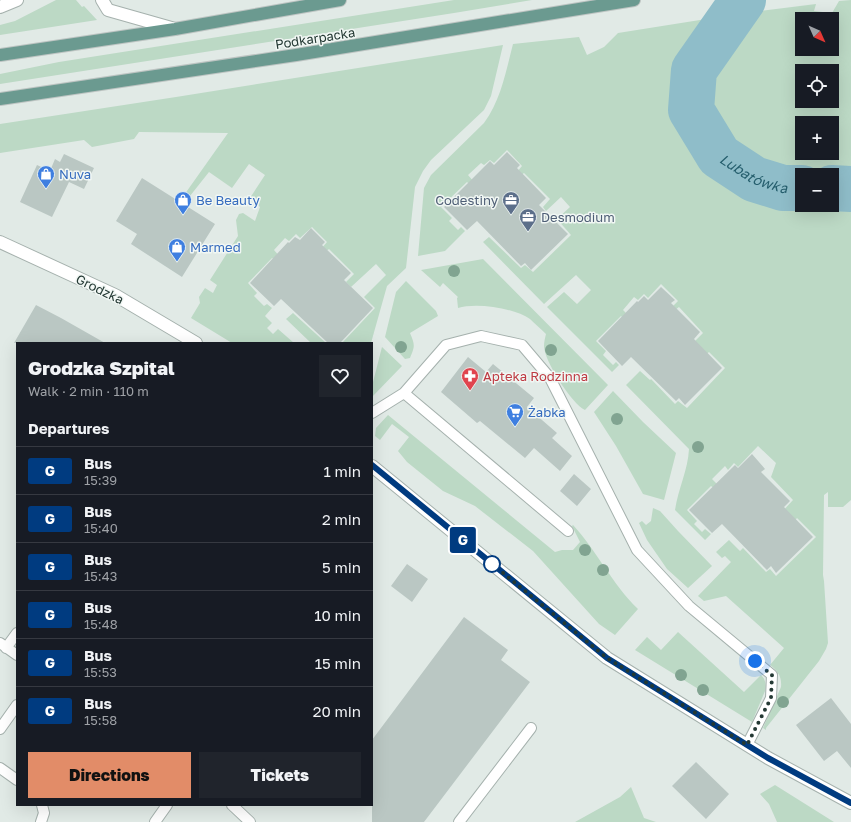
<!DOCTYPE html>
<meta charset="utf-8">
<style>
body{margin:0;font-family:"Golos Text",sans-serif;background:#20242c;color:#f1f3f6;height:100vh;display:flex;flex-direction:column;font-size:15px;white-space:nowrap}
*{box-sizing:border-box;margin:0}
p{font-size:13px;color:#9ea1a6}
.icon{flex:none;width:22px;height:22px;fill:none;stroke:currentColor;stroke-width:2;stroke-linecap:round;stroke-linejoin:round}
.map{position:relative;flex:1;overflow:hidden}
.sheet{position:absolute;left:16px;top:342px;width:357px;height:464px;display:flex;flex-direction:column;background:#171b24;border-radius:0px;box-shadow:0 4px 16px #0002}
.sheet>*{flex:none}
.badge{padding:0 8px;border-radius:3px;font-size:14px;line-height:26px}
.needle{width:26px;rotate:135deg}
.buttons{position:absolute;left:795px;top:12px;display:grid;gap:8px}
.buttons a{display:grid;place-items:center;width:44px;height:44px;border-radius:0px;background:#171b24;box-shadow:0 4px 16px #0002;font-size:20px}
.you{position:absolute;width:20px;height:20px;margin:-10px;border:3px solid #fff;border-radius:50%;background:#1a73e8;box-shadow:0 0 0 6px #1a73e833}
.map>.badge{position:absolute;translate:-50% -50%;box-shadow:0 0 0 2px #fff}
h2{padding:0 12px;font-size:15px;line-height:36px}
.round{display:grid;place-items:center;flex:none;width:42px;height:42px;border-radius:0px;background:#20242c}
.head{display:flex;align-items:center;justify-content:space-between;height:68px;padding:0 12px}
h1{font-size:19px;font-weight:800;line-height:30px}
.cta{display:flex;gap:8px;margin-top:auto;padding:8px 12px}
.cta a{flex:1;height:46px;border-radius:0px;background:#e28c68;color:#111;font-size:16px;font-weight:800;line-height:46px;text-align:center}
.cta a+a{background:#20242c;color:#f1f3f6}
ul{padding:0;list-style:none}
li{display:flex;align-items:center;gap:12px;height:48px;padding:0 12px;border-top:1px solid #363941}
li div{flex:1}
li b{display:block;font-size:15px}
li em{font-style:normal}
li .badge{min-width:44px;font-weight:700;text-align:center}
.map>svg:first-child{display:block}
</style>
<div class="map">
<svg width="851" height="822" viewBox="0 0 851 822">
<rect width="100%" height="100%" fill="#e1eae6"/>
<path fill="#bcd9c5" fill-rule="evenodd" d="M56,0H76L82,7L84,6L97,20L0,35V25L15,21Z
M454,0H532L454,13L0,84V74L59,62Z
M851,0V500L843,507H828V492L824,495L823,575L824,581L828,643L826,649L819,661L766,728V730L763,728L781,687C782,677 778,671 770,665L784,648L726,596L704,601L698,596L731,562L725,556L722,558L716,552L729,540L740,551L743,548L766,572L770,569L776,576L816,537L797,518L792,524L781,513L793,500L771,477L776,463L758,446L738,467L734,463L728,470L725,466L712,479L718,485L715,489L711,486L687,510L697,521L694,524L702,532L705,529L711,534L705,540L675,510C678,489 688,470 689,449L626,385L640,371L650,380L651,379L675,404L678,401L687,408L725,368L709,352L702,358L690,346L703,333L679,307L675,310L672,307L678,301L661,284L648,298L644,294L638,300L634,297L623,310L629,316L624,319L621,316L596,341L606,351L603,355L613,365L616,362L619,365L612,372L547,307L564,292L577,304L591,290L576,275L544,304L483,242L489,237L521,268L525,265L533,272L571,235L557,219L570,207L561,197L546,211L543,207L550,199L524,173L520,176L517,172L522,166L507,150L494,163L490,160L484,165L481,163L468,175L474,182L470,185L467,182L441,207L452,218L449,221L458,230L461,227L465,231L445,251L418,256L424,188L431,175L484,123C501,100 506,71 513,44L579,37L587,55L604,47L618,33L744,13L816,4L814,11L832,13L839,1ZM802,19H832V49H802ZM802,71H832V101H802ZM802,123H832V153H802ZM802,175H832V205H802Z
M503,45L491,96L484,110L431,160L423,171L415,187L406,268L387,286L371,343H342L375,308L364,297L386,275L376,264L351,287L346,282L354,274L329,249L325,252L321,249L327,242L312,227L300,238L296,234L289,241L285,238L274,250L280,257L276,261L272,258L248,283L257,293L254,296L264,306L267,304L272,308L265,316L272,323L267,328L273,334L278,329L294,343H232L191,318L200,303L199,297L205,288L213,293L217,285L210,280L238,236L236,220L239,214L243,213L255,221L260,207L250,198L265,175L249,164L232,188L209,172L186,201L182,198L228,133L139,132L134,139L92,147L84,140L0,153V124L176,97Z
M483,259L608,385L585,410C572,404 544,361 544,346C544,342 545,338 546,334C541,329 535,324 530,319C514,308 476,302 458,308L457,298L458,297L443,283L440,287L421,270Z
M406,281L436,311L438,316L410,333C415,345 415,346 410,358L405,359L385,337L396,292Z
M293,313L326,343H311L286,319Z
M382,347L402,366L372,397V386Z
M613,391L643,422L676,453L664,500L643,494L616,446L594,412Z
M388,415L555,552L562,550H573L580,542L572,526L573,525C597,551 612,584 638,609L615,635L599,624L533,551L475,506L443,491L407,462L398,451L409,437L392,424L380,440L375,436L376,428Z
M653,508L660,511L678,531L712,566L688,588L667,569L647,540L639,523L642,521L646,525L651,521Z
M678,632L744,692L761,675C766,680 766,685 765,691L752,722L635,650L647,637L661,650Z
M775,785L834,822H777L769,804L760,794Z
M631,787L644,818L656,822H575L620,797Z"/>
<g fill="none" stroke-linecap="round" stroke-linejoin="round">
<g stroke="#8fbdc9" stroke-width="46">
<path id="s1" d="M743,0L694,70L691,110L719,156L754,179L783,188H802"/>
<path d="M832,188L851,189"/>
</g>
</g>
<path fill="#bac7c3" d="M507,152L520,165L517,168L546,198L539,205L568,234L531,270L525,263L521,266L477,221L467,230L444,207L490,161L494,165Z
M64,154L94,168L84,189L69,182L52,217L20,202L37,165L50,171L55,159L60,162Z
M142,178L215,224L182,277L131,244L137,234L116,221Z
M311,228L325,242L322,245L351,273L344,280L373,308L340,343H328L281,299L274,306L250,283L288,242L289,243L295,237L300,240Z
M661,287L675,300L671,303L700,332L694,339L722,368L685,405L679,398L676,401L631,357L622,366L598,341L637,301L638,302L644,296L648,300Z
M36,305L61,318L105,343H14Z
M468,357L486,372L493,364L534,398L527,407L557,433L552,438L572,456L560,471L534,448L525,458L480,421L477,423L441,392Z
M752,454L765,469L761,472L790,501L784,507L813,537L776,573L771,566L767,570L722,524L712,533L689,510L735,465L738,468Z
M574,474L591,489L577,506L560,491Z
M407,564L428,579L412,602L391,586Z
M464,617L508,650L501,660L530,682L424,822H372V740Z
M831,698L851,724V768L837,751L824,761L796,725Z
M696,762L729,794L706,819L672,786Z"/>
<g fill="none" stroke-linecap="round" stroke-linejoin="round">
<g stroke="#a5b1ad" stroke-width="12">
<path id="service" d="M404,393L568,531
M372,413L404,393L446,345L481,336L522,345L550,378L637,550L689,606L772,675L771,698L747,745
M0,643L17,655
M6,648L17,633
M0,729L17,705
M0,768L17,780
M232,805L250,822
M41,822L44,813L42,805
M155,822L167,805
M459,822L531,728"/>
</g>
<g stroke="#a5b1ad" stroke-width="14">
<path id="minor" d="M102,0L108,10L175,29
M0,7L17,0"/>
</g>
<g stroke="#a5b1ad" stroke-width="14">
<path id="tertiary" d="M0,242L115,295L196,343
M372,466L607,658L768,758L851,803"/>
</g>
<g stroke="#bdc4c2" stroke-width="14">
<path id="primary" d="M0,55L175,29L340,0
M0,99L296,55L634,0"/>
</g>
<use href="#service" stroke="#fff" stroke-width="10"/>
<use href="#minor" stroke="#fff" stroke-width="12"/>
<use href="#tertiary" stroke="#fff" stroke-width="12"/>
<use href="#primary" stroke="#6b9a90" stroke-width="12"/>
</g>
<g fill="#81a491">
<circle cx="454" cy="271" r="6"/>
<circle cx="401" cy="347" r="6"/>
<circle cx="551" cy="350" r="6"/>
<circle cx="617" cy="419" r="6"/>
<circle cx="698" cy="447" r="6"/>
<circle cx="585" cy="550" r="6"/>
<circle cx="603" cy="570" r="6"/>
<circle cx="681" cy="675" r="6"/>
<circle cx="703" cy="690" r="6"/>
<circle cx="783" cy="702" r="6"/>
</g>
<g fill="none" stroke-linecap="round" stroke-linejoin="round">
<g stroke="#fff" stroke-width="9">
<path id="line" d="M372,465L607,658L768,758L851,803"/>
</g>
<use href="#line" stroke="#003b80" stroke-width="6"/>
<path stroke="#243934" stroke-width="4" stroke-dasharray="0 7.2" d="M492,564L607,658L747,745L771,698L772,675L755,661"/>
</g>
<defs>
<g id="shop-pin" transform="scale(0.9)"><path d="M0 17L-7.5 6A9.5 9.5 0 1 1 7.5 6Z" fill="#3f7fe0" stroke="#f1f7f4"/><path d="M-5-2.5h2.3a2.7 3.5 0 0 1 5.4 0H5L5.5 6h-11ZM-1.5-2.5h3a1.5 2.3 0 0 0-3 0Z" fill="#fff"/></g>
<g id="office-pin" transform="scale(0.9)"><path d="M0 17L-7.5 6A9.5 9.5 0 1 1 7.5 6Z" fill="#5c6f8a" stroke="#f1f7f4"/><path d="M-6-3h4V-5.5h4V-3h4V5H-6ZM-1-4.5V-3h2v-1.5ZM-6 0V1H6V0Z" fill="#fff"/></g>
<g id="pharmacy-pin" transform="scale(0.9)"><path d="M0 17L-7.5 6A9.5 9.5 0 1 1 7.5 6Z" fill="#e0444e" stroke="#f1f7f4"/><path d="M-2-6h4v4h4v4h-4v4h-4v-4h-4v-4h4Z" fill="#fff"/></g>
<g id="supermarket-pin" transform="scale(0.9)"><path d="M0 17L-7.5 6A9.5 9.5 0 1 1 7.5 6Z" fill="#3f7fe0" stroke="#f1f7f4"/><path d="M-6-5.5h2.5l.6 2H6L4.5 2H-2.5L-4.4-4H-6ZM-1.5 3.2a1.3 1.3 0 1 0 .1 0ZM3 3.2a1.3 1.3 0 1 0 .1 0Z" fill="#fff"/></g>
</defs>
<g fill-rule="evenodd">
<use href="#shop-pin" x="46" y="174"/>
<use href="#shop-pin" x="183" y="200"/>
<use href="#office-pin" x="511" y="200"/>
<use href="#office-pin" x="528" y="217"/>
<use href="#shop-pin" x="177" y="247"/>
<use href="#pharmacy-pin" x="470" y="376"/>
<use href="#supermarket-pin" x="515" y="412"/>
</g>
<circle fill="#fff" stroke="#003b80" stroke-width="2" cx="492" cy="564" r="8"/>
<g text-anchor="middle" stroke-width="3" stroke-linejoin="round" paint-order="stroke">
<g font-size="13" fill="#243934" stroke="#f1f7f4">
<text transform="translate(315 38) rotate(-9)" y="5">Podkarpacka</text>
<text transform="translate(100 289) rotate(26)" y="5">Grodzka</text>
</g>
<g font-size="13" fill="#366cbe" stroke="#f1f7f4" text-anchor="start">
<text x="59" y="179">Nuva</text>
<text x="196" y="205">Be Beauty</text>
<text x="190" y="252">Marmed</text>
<text x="528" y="417">Żabka</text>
</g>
<g font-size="13" fill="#4e5e75" stroke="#f1f7f4" text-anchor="end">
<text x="498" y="205">Codestiny</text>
<text x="541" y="222" text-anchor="start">Desmodium</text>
</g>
<g font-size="13" fill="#be3a42" stroke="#f1f7f4" text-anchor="start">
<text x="483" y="381">Apteka Rodzinna</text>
</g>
<g font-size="14" font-style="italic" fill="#255e6d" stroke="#f1f7f4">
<text dy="5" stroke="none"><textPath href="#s1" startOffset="219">Lubatówka</textPath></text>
</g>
</g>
</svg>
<div class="buttons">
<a><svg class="needle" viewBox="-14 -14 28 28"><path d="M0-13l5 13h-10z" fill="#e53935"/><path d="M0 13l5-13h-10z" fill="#9ea1a6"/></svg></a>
<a><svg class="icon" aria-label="locate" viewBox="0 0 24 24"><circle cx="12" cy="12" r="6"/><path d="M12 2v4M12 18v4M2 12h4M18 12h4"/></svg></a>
<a>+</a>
<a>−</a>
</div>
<div class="you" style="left:755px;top:661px"></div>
<b class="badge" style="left:463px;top:540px;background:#003b80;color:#fff">G</b>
<section class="sheet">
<div class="head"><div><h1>Grodzka Szpital</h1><p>Walk · 2 min · 110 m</p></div><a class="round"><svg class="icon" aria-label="heart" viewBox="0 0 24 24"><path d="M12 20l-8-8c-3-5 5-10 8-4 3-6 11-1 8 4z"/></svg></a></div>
<h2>Departures</h2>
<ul>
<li><span class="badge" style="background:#003b80;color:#fff">G</span><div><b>Bus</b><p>15:39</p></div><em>1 min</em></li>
<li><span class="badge" style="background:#003b80;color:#fff">G</span><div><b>Bus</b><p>15:40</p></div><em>2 min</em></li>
<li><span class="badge" style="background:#003b80;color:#fff">G</span><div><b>Bus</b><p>15:43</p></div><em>5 min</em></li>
<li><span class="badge" style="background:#003b80;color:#fff">G</span><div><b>Bus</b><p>15:48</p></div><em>10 min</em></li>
<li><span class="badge" style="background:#003b80;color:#fff">G</span><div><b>Bus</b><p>15:53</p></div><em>15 min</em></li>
<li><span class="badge" style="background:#003b80;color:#fff">G</span><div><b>Bus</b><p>15:58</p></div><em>20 min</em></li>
</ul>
<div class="cta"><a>Directions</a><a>Tickets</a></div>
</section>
</div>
